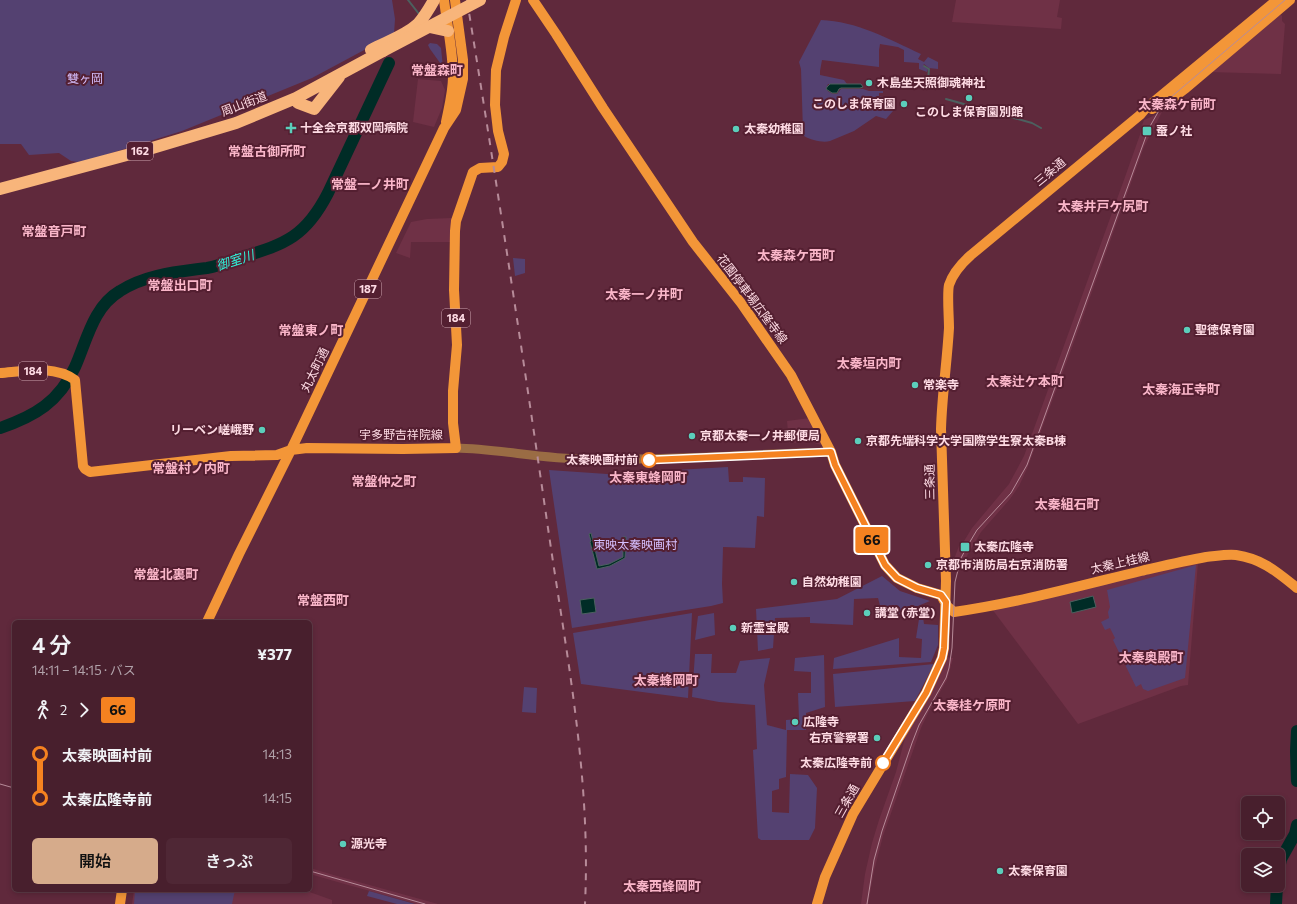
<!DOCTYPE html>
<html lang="ja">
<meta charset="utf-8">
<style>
body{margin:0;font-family:Commissioner,"Noto Sans JP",sans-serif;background:#4f2735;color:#f1f3f6;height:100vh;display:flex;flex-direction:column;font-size:15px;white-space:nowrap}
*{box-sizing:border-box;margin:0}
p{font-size:13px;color:#b1a2aa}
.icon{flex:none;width:22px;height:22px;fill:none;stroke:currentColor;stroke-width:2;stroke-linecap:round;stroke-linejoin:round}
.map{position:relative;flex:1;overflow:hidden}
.drawer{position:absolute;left:12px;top:620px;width:300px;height:272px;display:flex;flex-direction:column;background:#481f2d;border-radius:6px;box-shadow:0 2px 6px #0003,0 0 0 1px #603d49}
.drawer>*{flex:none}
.badge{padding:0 8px;border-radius:3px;font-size:14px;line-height:26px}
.tools{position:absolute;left:1241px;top:796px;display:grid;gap:8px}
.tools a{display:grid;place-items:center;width:44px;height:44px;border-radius:6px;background:#481f2d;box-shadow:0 2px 6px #0003,0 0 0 1px #603d49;font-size:20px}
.map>.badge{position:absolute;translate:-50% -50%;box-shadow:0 0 0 2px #fff}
.legs{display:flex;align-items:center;gap:6px;height:44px;padding:0 20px;font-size:13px}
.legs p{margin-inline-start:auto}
.headline{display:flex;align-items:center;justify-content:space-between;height:68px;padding:0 20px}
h1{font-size:22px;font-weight:600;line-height:30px}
.action{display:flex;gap:8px;margin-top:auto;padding:8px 20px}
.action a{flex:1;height:46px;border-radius:6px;background:#d6ab8b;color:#111;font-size:16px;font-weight:600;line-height:46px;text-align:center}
.action a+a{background:#4f2735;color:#f1f3f6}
ul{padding:0 20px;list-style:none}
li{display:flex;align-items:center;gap:14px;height:44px;font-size:15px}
li i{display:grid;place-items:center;width:6px;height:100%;margin:0 5px;background:currentColor}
li i::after{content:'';width:10px;height:10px;margin:-5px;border:3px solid;border-radius:50%;background:#481f2d}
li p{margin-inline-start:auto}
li:first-child i{background:linear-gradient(#0000 50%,currentColor 0)}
li:last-child i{background:linear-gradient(currentColor 50%,#0000 0)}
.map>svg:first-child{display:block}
</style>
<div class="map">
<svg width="1297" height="904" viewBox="0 0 1297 904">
<rect width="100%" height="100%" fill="#60293c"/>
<path fill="#6f3146" d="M956,0H1060L1057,17L1062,18L1061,29L952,22Z
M1280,14L1282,16V21L1285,24L1281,74L1209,72Z
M418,79L441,81L445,90L442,108L434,127L413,122Z
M1162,112L1144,147L1070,353L1027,469L1019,486L1010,499L981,532L967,556L962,567L955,564L952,571L950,570L959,546H961L972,528L1009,484L1024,456L1125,177L1142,129L1141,128L1144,120Z
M452,218V242H411L410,258L396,253L411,222L427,219Z
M810,418L822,445L811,442L789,443L787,421Z
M1198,562L1188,685L1181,686L1078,724L992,609Z
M946,657L953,658L947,680L929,711L921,728L883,836L874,871L868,904H861L865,874L872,843L879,820L896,772L905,738L912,723Z
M310,868L337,876L438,904H417L341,883L310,874Z
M134,890H304L332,900V904H132Z"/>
<path fill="#544171" d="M0,0H392L395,19L394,34L312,78L182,131L89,160L78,162L71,161L59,153L29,155L21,144H0Z
M821,20C856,21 889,39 921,54L918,59L924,62L928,57L938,62V69L929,68L924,64L923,66L928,69L927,72L919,69V63L904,62V50L898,47L880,44L879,50V67L822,60L820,71V75L844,80L847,84H828L826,89C829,93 832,94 837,94L841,89H863L869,91H883V93H879V96L882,97V99H879L877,102L881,104L880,110L893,111L886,119L876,116L854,131L830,141C823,143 811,140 804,136L803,131L801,69L799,62Z
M430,43L437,44L441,48L443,67L430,49L428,45Z
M513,258L525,259V273L515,276Z
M728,467L729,482H743V477L765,478L764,517L757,516L755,548L723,547L722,584L723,603L711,606L572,628L549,470L607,474Z
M1196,565L1185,678L1148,691L1143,689L1141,684L1136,687L1113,640L1115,638L1110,628L1105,630L1101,622L1109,618L1108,612L1110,607L1107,590Z
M882,576L900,591L930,601L884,620L878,598L854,599L853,625L810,623V617L775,618L773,648L758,651L756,609L837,599Z
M692,613L688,698L581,684L573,633Z
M714,613L715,635L695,640L698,616Z
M923,617L924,624L938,625V645L931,662L833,669L834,658L899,638V657L921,658L922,639L916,638L919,619Z
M695,654H712L711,673H736L740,661L770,658L764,685L767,725L786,730V720L799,719L798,693H811V672L794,671L795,658L824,655L825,707L806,713V730H787L786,777L779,779V789L772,791V812L789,813L790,774L808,775L817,788L815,828L809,840H761L758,838L753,750L757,749L755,705L719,702L692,697Z
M934,664L915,701L835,707L833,674Z
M524,687L537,688L536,713L522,712Z
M135,890H235L232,904H134Z
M369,891L415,904H397L367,896Z"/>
<path fill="#002c26" stroke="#4c605f" d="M830,84H861L863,87L860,88H841L839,89L837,93H832L826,89L827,87Z
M591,533L599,566L609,564L623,557V537H626L625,558L610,566L597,569L590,542L591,541L589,534Z
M1093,596L1096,607L1072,613L1070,602Z
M594,598L596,612L582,614L580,600Z"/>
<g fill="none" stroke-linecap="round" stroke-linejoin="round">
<path stroke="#4c605f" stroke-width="2" d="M408,0L419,14
M924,66L929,69L928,80
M927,89L928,83
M946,99L1032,123L1041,128"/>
<path stroke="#002c26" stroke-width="12" d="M0,428C35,416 59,402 75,367C87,340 93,307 120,291C147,274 177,272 207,268C219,266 231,261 242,257C286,244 306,236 328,193L389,63
M1297,731L1296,751L1297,781
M1278,874L1281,859L1295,834L1297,825
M1276,904L1277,885"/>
<path stroke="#9a6c44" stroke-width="9" d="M456,448C500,449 542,459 586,459C668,461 749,454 831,452"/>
<path stroke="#f39638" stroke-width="10" d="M444,0C447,25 453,51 453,77C453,92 449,107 446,122
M533,0L556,34L603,108L693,242L741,303L791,375L831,452L835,465L885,565L897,578L917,588L941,595L947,606L954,612C1017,603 1079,586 1141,571C1163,566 1184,561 1206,557C1217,556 1226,554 1236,555C1263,559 1277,572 1297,588
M1152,109L1170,100L1186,88L1290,0
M0,373C25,371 54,365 75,380L83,466L85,469L90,472L231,456L277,455L291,450L307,448L403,449L456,448L453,423V391L457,345L454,290L455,231L456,221L473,172L480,168L498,167L502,162L504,154L498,131L495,105L496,70L504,37L516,0
M207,622L239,554L291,450L444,128L456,110L463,79V60L455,0
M120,904L122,890
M817,904L825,877L853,814L926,693L942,658L944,648L946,581L941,429C942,395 947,362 949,328C949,317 947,293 949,285C953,273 962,263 971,255L1140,115L1145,109L1277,0"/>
<path stroke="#f8b57b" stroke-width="12" d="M422,27L425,26L448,31
M371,50C386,42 405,36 418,24C424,17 429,9 434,0
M296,98L298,103L314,109L339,77
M0,189L149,149L236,123L296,98L383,51"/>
<path stroke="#b78b99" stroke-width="1" d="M0,784L14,788
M310,871L425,904
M867,904L874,860L882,831L912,743L919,725L946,678L949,668L952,648L955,582L961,558L968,545L977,530L1011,493L1027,465L1149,128L1161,107L1170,98L1285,0"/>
<path stroke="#b78b99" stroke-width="2" stroke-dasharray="7 7" stroke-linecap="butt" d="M467,0C496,178 523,356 549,535C567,657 591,780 585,904"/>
<path stroke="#f8b57b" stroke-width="12" d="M383,51L480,0"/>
</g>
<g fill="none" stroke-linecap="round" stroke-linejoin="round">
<g stroke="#fff" stroke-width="9">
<path id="line-1" d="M649,460L831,452L835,465L885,565L897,578L917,588L941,595L946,602L944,648L942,658L926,693L883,763"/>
</g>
<use href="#line-1" stroke="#f58220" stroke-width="6"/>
</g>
<g fill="#5bcebb" stroke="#541f31" stroke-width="1.5">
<circle cx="869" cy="83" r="4"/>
<circle cx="969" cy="98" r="4"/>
<circle cx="904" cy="104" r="4"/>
<path d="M289 122h4v4h4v4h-4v4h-4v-4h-4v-4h4z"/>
<circle cx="736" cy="129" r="4"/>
<rect x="1142" y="126" width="10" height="10" rx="2"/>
<circle cx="1187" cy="330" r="4"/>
<circle cx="915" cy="385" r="4"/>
<circle cx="262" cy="430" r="4"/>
<circle cx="692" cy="436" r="4"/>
<circle cx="858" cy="441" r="4"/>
<rect x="960" y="542" width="10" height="10" rx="2"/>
<circle cx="928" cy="565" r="4"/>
<circle cx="794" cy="582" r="4"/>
<circle cx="867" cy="613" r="4"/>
<circle cx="733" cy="628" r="4"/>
<circle cx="795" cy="722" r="4"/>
<circle cx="877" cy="738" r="4"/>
<circle cx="343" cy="844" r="4"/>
<circle cx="1000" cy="871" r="4"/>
</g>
<g fill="#fff" stroke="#f58220" stroke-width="2">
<circle cx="649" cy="460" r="7"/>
<circle cx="883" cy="763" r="7"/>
</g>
<g text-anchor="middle" stroke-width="4" stroke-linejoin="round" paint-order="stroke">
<g fill="#541f31" stroke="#cba3ae" stroke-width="1">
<rect x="127" y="142" width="26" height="18" rx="3"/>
<rect x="355" y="280" width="26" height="18" rx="3"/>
<rect x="442" y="309" width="28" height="18" rx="3"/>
<rect x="19" y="362" width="28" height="18" rx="3"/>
</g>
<g font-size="11" font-weight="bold" fill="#fedbe4">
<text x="140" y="155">162</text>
<text x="368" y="293">187</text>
<text x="456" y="322">184</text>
<text x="33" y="375">184</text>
</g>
<g font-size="12" fill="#d5bffe" stroke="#541f31">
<text x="85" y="83">雙ヶ岡</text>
<text x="635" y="549">東映太秦映画村</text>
</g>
<g font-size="12" font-weight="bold" fill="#fedbe4" stroke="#541f31" text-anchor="start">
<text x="877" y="87">木島坐天照御魂神社</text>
<text x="896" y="108" text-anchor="end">このしま保育園</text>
<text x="969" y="116" text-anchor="middle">このしま保育園別館</text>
<text x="300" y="132">十全会京都双岡病院</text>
<text x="744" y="133">太秦幼稚園</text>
<text x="1156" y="135">蚕ノ社</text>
<text x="1195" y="334">聖徳保育園</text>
<text x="923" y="389">常楽寺</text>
<text x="254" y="434" text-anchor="end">リーベン嵯峨野</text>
<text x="700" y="440">京都太秦一ノ井郵便局</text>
<text x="866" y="445">京都先端科学大学国際学生寮太秦B棟</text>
<text x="974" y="551">太秦広隆寺</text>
<text x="936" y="569">京都市消防局右京消防署</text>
<text x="802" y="586">自然幼稚園</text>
<text x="875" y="617">講堂 (赤堂)</text>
<text x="741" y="632">新霊宝殿</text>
<text x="803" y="726">広隆寺</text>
<text x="869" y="742" text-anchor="end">右京警察署</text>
<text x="351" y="848">源光寺</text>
<text x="1008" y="875">太秦保育園</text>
</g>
<g font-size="12" fill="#fedbe4" stroke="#541f31">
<text transform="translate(244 104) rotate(-21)" y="4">周山街道</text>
<text transform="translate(1050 172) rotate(-40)" y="4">三条通</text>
<text transform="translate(752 299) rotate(53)" y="4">花園停車場広隆寺線</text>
<text transform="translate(315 370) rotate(-64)" y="4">丸太町通</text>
<text x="401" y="439">宇多野吉祥院線</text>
<text transform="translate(930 482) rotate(-91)" y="4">三条通</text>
<text transform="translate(1120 563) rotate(-13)" y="4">太秦上桂線</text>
<text transform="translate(847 801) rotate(-61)" y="4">三条通</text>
</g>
<g font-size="12" font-weight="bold" fill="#fedbe4" stroke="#541f31" text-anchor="end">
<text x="638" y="464">太秦映画村前</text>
<text x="872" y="767">太秦広隆寺前</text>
</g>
<g font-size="13" font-weight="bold" fill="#fab6c9" stroke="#541f31">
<text x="437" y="75">常盤森町</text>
<text x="1177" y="109">太秦森ケ前町</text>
<text x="267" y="156">常盤古御所町</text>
<text x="370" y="189">常盤一ノ井町</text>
<text x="1103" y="211">太秦井戸ケ尻町</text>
<text x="54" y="236">常盤音戸町</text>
<text x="796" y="260">太秦森ケ西町</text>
<text x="180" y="290">常盤出口町</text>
<text x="644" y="299">太秦一ノ井町</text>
<text x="311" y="335">常盤東ノ町</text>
<text x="869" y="368">太秦垣内町</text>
<text x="1025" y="386">太秦辻ケ本町</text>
<text x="1181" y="394">太秦海正寺町</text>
<text x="191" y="473">常盤村ノ内町</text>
<text x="648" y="482">太秦東蜂岡町</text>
<text x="384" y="486">常盤仲之町</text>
<text x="1067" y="509">太秦組石町</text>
<text x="166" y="579">常盤北裏町</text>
<text x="323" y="605">常盤西町</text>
<text x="1151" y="662">太秦奥殿町</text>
<text x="666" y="685">太秦蜂岡町</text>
<text x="972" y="710">太秦桂ケ原町</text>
<text x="662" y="891">太秦西蜂岡町</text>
</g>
<g font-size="13" font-style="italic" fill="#2ff3d9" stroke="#541f31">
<text transform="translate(235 260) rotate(-18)" y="5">御室川</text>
</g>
</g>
</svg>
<div class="tools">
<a><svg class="icon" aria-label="locate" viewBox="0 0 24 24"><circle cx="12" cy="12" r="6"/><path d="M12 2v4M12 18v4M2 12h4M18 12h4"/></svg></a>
<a><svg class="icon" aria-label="layers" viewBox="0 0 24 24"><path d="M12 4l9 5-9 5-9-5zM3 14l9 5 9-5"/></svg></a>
</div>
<b class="badge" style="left:872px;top:540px;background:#f58220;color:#111">66</b>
<section class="drawer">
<div class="headline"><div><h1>4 分</h1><p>14:11 – 14:15 · バス</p></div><b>¥377</b></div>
<div class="legs"><svg class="icon" aria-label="walk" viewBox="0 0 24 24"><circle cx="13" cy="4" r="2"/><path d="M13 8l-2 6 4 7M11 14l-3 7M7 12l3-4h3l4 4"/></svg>2<svg class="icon" aria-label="forward" viewBox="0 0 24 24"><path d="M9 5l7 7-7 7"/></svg><b class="badge" style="background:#f58220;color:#111">66</b></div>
<ul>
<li><i style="color:#f58220"></i><b>太秦映画村前</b><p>14:13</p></li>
<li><i style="color:#f58220"></i><b>太秦広隆寺前</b><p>14:15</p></li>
</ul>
<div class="action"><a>開始</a><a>きっぷ</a></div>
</section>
</div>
